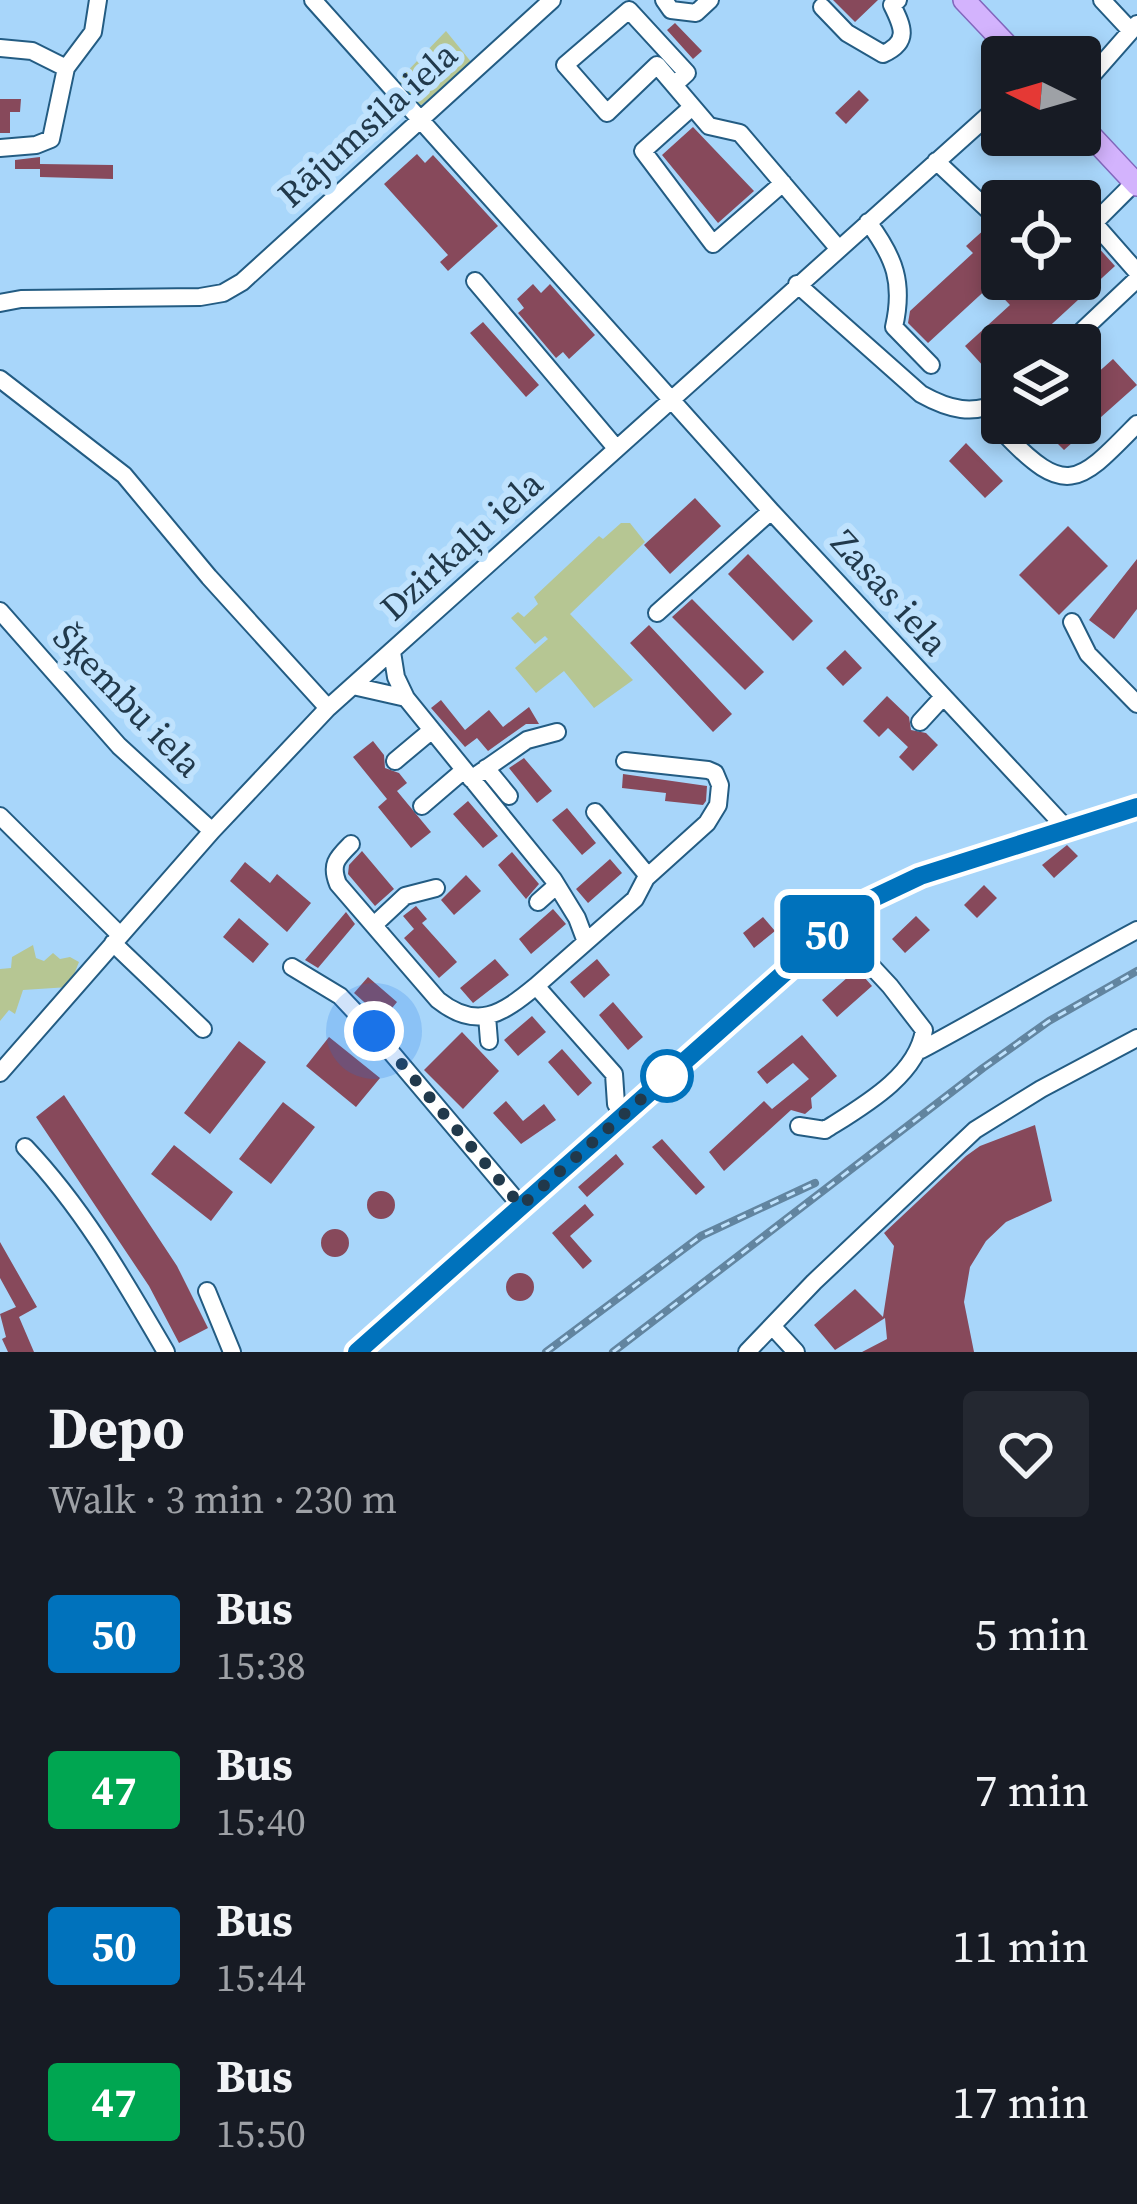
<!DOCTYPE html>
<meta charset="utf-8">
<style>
body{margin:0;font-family:"Source Serif 4",serif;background:#242831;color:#f1f3f6;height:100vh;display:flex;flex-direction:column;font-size:45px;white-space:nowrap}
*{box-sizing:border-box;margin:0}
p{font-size:39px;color:#9ea1a6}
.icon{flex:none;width:66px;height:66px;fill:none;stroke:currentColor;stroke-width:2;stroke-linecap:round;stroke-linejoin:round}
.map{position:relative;height:1352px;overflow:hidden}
.panel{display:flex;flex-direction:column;background:#171b24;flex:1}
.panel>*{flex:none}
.badge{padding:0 24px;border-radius:9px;font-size:42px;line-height:78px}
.needle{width:78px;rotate:275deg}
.tools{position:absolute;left:981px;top:36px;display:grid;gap:24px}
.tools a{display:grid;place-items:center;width:120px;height:120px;border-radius:12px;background:#171b24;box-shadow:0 6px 18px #0003;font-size:60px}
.you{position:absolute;width:60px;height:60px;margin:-30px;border:9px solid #fff;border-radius:50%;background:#1a73e8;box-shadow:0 0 0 18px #1a73e833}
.map>.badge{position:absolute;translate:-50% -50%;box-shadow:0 0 0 6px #fff}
.round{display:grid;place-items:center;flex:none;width:126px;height:126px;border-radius:12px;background:#242831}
.head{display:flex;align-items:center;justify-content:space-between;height:204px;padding:0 48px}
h1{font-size:57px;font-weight:700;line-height:90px}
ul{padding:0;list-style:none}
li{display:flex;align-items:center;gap:36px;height:156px;padding:0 48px}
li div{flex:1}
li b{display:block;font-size:45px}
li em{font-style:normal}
li .badge{min-width:132px;font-weight:700;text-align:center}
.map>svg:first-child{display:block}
</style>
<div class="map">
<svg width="1137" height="1352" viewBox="0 0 1137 1352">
<rect width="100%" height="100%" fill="#a8d6fa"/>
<path fill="#b6c693" d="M446,31L472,63L414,111L394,85Z
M621,523H630L645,542L570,614L633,680L594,708L564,671L536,693L515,668L548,639L545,636L535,644L511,618L518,612L524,617L538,604L534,597L599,536L603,539Z
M33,945L36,958L44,961L53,953L60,959L70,957L79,962L69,987L23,990L15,1014L9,1010L0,1021V969L11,968L12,957Z"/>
<path fill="#87495b" d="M833,0H878L855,22Z
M675,23L702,51L693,59L667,30Z
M859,90L869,100L846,124L835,113Z
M0,99H21L20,112H10V133H0Z
M693,127L754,191L718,223L662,155Z
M417,154L425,163L433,155L498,226L448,271L440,262L448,255L384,184Z
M40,157V164L113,165V179L40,177V169H15V160Z
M987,227L1002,237V279H1080V241L1087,235L1115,266L1029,345H1002V370L994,378L965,346L1010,305L991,285L928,343L908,323L910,311L973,253L966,246Z
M533,284L541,293L550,284L595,335L569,359L563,352L556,358L518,313L524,308L517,299Z
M483,322L539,385L526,397L470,333Z
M1113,359L1137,385L1064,450L1037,423H1080V377L1085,384Z
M966,443L1003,481L985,498L949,461Z
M695,498L721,526L670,574L644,545Z
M1068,526L1108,566L1059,615L1019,575Z
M748,554L813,621L793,641L728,574Z
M1137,559V609L1114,639L1089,620Z
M692,599L764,672L745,690L672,617Z
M649,625L732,714L713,732L630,643Z
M845,650L862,668L843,686L826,668Z
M887,696L909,717L911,730L926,733L938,745L913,771L899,757L908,747L888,728L879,737L863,721Z
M441,700L465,730L489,710L503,727L529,707L539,724H526L488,751L477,738L465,747L431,708Z
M373,741L384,755L385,768L399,773L407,783L397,791L431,832L411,848L378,807L387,799L353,757Z
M524,758L552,791L537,803L509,768Z
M623,774L707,786L706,801L703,805L665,801L666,793L622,788Z
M468,801L498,836L483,848L453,814Z
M567,808L596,843L582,855L552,820Z
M1067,845L1078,856L1054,878L1042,865Z
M362,851L394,889L375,906L348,874L349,865Z
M512,852L539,884L526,899L498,865Z
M610,859L622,873L588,903L576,889Z
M245,862L270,883L277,874L311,903L287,932L230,881Z
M466,875L481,891L454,915L441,900Z
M984,885L997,898L977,918L964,905Z
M416,906L427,919L422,923L457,962L439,978L404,938L414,929L403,916Z
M553,909L566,924L531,954L519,939Z
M346,912L355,924L318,968L305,960Z
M916,916L930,930L905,953L892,939Z
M763,917L775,931L754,948L743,933Z
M239,918L269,944L253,963L223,937Z
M495,959L509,975L473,1003L460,988Z
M597,959L610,975L584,998L570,982Z
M857,969L872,986L837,1017L822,1000Z
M368,977L397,1002L383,1019L354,993Z
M613,1002L643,1037L628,1050L599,1015Z
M532,1016L546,1032L518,1056L504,1040Z
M462,1032L499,1071L463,1109L424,1070Z
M802,1035L837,1076L811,1098L812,1108L805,1114L791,1110L724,1171L709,1152L764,1101L772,1109L809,1079L793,1063L767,1084L757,1072Z
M329,1037L380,1078L356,1107L306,1066Z
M239,1041L266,1062L210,1134L184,1113Z
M562,1049L592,1083L578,1096L548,1062Z
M64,1095L177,1266L208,1328L179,1343L149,1286L36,1117Z
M506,1101L523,1121L544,1104L556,1120L521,1144L493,1113Z
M283,1102L315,1127L271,1184L239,1159Z
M1035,1125L1052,1201L1006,1222L986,1241L970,1267L964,1302L974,1352H862L887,1339L885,1318L835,1350L814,1325L855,1289L883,1317L894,1246L884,1233L966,1156L980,1146Z
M662,1139L705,1187L696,1195L652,1147Z
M174,1145L233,1192L211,1221L151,1174Z
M616,1154L624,1164L587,1197L578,1187Z
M367 1205a14 14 0 1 1 28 0a14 14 0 1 1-28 0Z
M585,1204L594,1215L570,1236L592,1261L583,1269L552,1233Z
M321 1243a14 14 0 1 1 28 0a14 14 0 1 1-28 0Z
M0,1242L37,1307L19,1317L34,1352H8L2,1339L6,1337L0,1314L16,1307L0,1278Z
M506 1287a14 14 0 1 1 28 0a14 14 0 1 1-28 0Z"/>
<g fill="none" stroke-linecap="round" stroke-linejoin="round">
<g stroke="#235c83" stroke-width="20">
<path id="minor" d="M313,0L771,511L1065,827
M664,0L671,10L696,13L710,0
M1102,0L1130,30
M822,7L847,33L883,54C910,42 903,27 892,5L898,0
M0,48L32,51L66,68
M674,85L687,73L629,10L565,65L607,113L657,65L709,126L740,133L838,248
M1080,89L1137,24
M692,107L643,151L713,244L783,183
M0,148L36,145L51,139L66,68L93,32L98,0
M936,161L1002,223
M1135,182L1094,223L1137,272
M868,222C895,258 904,283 894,327L931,365
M475,281L616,448
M797,284L921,394C948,409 974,417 1002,400
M0,303L21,299L200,297L223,293L242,282L552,0
M1067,345L1137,279
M0,379L124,475L209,577L328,708
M1004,433C1067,500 1080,482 1137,424
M0,611L119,746L212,831
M657,613L771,511
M1072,622L1088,654L1137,704
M392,652L396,677L406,698L553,879L577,918L586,942L536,986L614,1074L616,1104L623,1114
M353,686L406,698
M920,722L942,698
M395,761L432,730
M486,768L509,796
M471,779L527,740L557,732
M422,806L464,770
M595,812L648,876
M0,816L120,935
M351,844C337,858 330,864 338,884L438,1000C477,1031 502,1014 536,986
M538,902L556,886
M374,925L405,896L436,888
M586,942L635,899L646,878L707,823L718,805L720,785L715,773L708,770L625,761
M113,943L203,1029
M292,967L340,996L374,1032L521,1206
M487,1016L489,1041
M921,1050C994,1011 1064,969 1137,930
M0,1073L212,831L328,708L1002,103
M799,1126L825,1130C863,1106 917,1076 924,1030L890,986L835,927
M25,1147C83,1208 124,1280 166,1352
M207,1291L232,1352
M773,1327L796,1352
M747,1352L814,1282L975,1130L1041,1089L1137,1038"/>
</g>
<g stroke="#8267bd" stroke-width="24">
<path id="major" d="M964,0L1018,57
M1080,124L1137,185
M357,1352L863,903L920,876L1137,807"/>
</g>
<use href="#minor" stroke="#fff" stroke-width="16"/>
<use href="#major" stroke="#d3b3fd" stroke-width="21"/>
<g stroke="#6285a0" stroke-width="8">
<path id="rail" d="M546,1352L701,1236L815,1183
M613,1352L983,1068L1049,1021L1137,971"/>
</g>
<use href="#rail" stroke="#bfe2fd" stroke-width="3" stroke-dasharray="9" stroke-linecap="butt"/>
</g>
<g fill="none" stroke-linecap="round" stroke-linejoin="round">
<g stroke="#fff" stroke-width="27">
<path id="line" d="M357,1352L863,903L920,876L1137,807"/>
</g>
<use href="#line" stroke="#0072bc" stroke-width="18"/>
<path stroke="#21394b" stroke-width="12" stroke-dasharray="0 21.6" d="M374,1031L521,1206L667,1076"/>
</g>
<circle fill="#fff" stroke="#0072bc" stroke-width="6" cx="667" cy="1076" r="24"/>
<g text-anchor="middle" stroke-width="12" stroke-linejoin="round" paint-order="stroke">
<g font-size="36" fill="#21394b" stroke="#bfe2fd">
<text transform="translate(367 124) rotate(-42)" y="13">Rājumsila iela</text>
<text transform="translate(461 545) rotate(-42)" y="13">Dzirkaļu iela</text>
<text transform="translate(890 592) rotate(48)" y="13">Zasas iela</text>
<text transform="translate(128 700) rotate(46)" y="13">Šķembu iela</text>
</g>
</g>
</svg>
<div class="tools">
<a><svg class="needle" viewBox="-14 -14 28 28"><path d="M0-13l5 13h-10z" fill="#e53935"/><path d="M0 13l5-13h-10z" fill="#9ea1a6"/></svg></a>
<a><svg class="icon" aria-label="locate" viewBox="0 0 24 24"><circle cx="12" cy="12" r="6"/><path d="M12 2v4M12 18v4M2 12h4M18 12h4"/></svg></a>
<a><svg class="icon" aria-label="layers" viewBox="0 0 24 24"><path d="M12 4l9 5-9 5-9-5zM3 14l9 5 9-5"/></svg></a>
</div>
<div class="you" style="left:374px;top:1031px"></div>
<b class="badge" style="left:827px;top:934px;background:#0072bc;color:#fff">50</b>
</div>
<section class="panel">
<div class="head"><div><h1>Depo</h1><p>Walk · 3 min · 230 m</p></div><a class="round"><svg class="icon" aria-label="heart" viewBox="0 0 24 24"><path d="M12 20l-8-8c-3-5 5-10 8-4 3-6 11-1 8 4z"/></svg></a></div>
<ul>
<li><span class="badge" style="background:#0072bc;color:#fff">50</span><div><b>Bus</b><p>15:38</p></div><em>5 min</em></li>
<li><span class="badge" style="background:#00a651;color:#fff">47</span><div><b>Bus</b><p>15:40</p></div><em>7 min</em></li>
<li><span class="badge" style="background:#0072bc;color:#fff">50</span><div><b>Bus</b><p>15:44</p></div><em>11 min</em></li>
<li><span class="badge" style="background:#00a651;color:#fff">47</span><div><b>Bus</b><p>15:50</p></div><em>17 min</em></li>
</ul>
</section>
